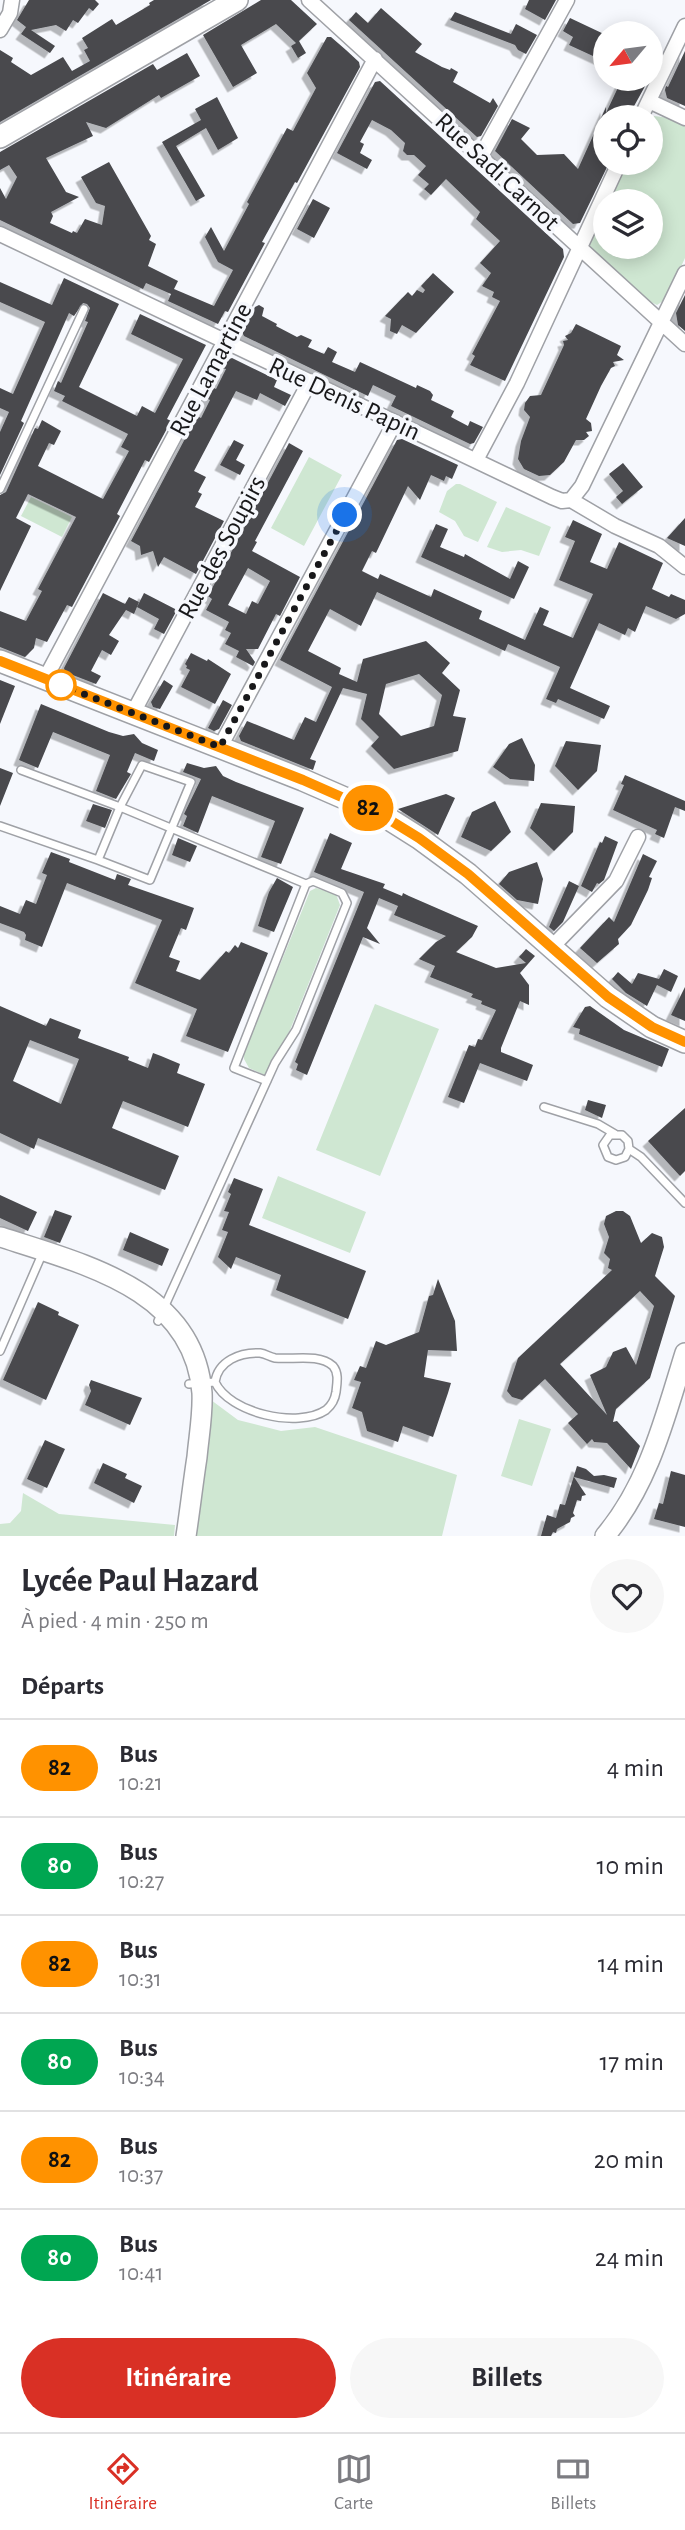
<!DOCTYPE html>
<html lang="fr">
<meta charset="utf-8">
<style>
body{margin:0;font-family:"Alegreya Sans",sans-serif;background:#f7f7f7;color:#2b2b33;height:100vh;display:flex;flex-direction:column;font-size:26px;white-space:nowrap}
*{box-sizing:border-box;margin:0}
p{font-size:23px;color:#7c7c81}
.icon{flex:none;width:38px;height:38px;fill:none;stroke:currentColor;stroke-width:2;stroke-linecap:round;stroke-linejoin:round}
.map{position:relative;height:1536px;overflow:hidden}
.sheet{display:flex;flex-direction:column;background:#fff;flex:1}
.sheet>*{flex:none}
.badge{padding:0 14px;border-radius:23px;font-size:24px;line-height:46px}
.needle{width:46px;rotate:241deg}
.fabs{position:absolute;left:593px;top:21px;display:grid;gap:14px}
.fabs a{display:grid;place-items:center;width:70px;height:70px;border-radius:50%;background:#fff;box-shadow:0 4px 18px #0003;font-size:35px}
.you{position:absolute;width:35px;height:35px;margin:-18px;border:5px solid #fff;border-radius:50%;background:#1a73e8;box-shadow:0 0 0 10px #1a73e833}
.map>.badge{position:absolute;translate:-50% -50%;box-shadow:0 0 0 4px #fff}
h2{padding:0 21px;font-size:26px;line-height:63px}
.round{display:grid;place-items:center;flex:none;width:74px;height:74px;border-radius:37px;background:#f7f7f7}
.headline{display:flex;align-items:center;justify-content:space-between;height:119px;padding:0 21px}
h1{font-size:33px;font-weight:700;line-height:52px}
.cta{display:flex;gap:14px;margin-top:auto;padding:14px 21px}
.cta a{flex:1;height:80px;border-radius:42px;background:#d93025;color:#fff;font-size:28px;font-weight:700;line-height:80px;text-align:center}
.cta a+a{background:#f7f7f7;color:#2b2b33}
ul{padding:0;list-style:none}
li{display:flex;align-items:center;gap:21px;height:98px;padding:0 21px;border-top:2px solid #e1e1e2}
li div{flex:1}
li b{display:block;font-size:26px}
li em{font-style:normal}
li .badge{min-width:77px;font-weight:700;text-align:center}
.menu{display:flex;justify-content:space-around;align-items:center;height:98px;border-top:2px solid #e1e1e2;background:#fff;font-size:19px;color:#7c7c81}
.menu a{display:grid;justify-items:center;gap:4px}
.menu .current{color:#d93025}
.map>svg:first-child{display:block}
</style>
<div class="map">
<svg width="685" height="1536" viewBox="0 0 685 1536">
<defs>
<filter id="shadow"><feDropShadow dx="-5.5" dy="5.5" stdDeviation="0" flood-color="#0004"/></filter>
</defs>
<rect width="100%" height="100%" fill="#f6f8fd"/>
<path fill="#cfe7d2" d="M654,116L670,118L685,126V258L666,299L657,305L649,301L590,247L589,241L605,207L606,247H651V201H608L627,163H651V120Z
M309,457L342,475L304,546L271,528Z
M456,484H460L497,502L478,542L464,536L455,521L439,512L447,491Z
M31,497L72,517L62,537L21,516Z
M506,507L551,527L539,556L521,550L502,552L487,547Z
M316,888L336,894L340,905L290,1030L265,1075L249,1068L244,1059V1053L310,891Z
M375,1004L439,1029L380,1176L316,1150Z
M278,1176L366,1212L350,1253L262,1218Z
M211,1400L238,1420L281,1431L315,1427L457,1475L442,1536H196Z
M519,1419L551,1429L532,1486L501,1476Z
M23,1493L59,1514L175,1525L174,1536H0V1524L10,1523L21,1511Z"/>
<path fill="#48494d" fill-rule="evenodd" filter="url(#shadow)" d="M29,0H95L99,4L93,11L89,8L78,23L73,20L66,31L56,25L31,30L55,46L50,53L21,34L26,27L17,20Z
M154,0H211L0,122V50L13,58L11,62L31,75L63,57L72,71L90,61L84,50L88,48L82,38L112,19L116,25L150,5L149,3Z
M261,0H291L317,24L299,41L306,53L298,58L291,46L296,43L276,24L241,45L257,73L233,87L203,35Z
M529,0H556L545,20L525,9Z
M381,8L422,44L415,52L442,67L450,70L451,68L458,72L453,82L490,103L493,98L498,106L481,136L477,137L349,20L356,12L368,23Z
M455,12L511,34L516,24L537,35L526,54L518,50L515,45L450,20Z
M570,18L606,35V62L569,45L573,37L563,31Z
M327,37H331L346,50L359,62L360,67L297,183L295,182L262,242L265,243L228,312L225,311L218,324L168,301L171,294L146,283L143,289L0,220V188L6,199L17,177L9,165L0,170V152L153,64L157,70L187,53L200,76L161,98L159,95L106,128L86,122L93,136L46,158L66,192L79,197L51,212L53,216L50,223L72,233L73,231L77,233L85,219L102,225L105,206L96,203L81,177L109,162L151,236L149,240L156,244L148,266L178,281L174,289L214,306L233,270L218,262L205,237L211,227L224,251L249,204L247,202L287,128L293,131L316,88L307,73Z
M685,51V106L667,98L665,90L666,86L668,87Z
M622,79H649L628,117H606V163H609L580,223L573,224L495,151L512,119L530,128L521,139L537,155L564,154L578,169L606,107V113Z
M380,81L563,249L564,257L505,381L470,365L475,356L472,354L500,301L492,297L494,292L482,286L491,273L480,263L500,241L476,219L480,212L446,179L431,195L424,189L429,184L418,175L426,166L414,155H407L403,151L405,143L391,130L372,120L360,142L364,144L360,153L372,160L367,169L337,153L375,82Z
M217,97L238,138L218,150L206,128L176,146L205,196L196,201L162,142L201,120L195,109Z
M313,199L330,208L314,238L297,229Z
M433,273L454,292L416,333L402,325L397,334L390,331L391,319L385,316L408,292L412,296L417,290L423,293L425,290L421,286Z
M64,278L119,304L79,387L137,416L142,406L155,413L183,359L131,334L140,314L206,345L167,419L171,421L163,436L149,462L145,460L117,514L120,516L72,607L67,605L47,642L36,638L34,648L25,657L0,647V611L26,621L42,591L38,589L76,517L28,494L16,518L31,526L0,591V495L6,492L35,428L38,429L42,420L61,431L54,445L49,443L38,466L103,499L129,451L121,447L128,434L62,401L65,396L54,391L58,381L61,383L88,322L85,321L90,308L87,304L83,303L74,316L69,313L21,421L24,423L0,475V432L9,412L0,408V388L13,394L45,322L0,302V282L52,305Z
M685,295V331L678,325L676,313Z
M259,305L264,308L262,316L277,324L276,326L297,337L301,335L312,340L308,347L324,354L328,347L337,352L332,362L355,372L360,362L416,388L417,385L430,391L433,395L431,400L454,411L451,417L468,426L470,421L483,427L474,443L470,444L391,406L396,396L373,385L368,396L244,336L242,332L255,307Z
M576,324L621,346L617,355L624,360L613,362L615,366L611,368L601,386L586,419L591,423L592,431L586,432L589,436L584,440H576L564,462L550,475L539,476L524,469L518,459L521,441L530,417L524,410L525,403L530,396L541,395L564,345L563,341L568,340L565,336L571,333Z
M232,358L277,380L274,387L291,395L285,406L260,393L257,400L236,391L194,471L206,477L198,492L202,494L195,507L224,521L196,574L164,557L158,567L153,551L141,555L140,546L131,541L197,416L201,418L210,400L206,398L212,387L216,389L226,369L222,368L227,360Z
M402,439L458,465L452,479L446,476L444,481L431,475L420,500L408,486L376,553L372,551L362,571L378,579L380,574L431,597L434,589L482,611L479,619L525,640L540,607L549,611L543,625L573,638L593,594L559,580L575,541L565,537L573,520L602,534L590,562L607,569L619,542L663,563L652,589L669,597L671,594L685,600V614L676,619L646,606L635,632L628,628L625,635L599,623L570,688L610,706L604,719L558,699L556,703L546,699L560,667L508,644L505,651L377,592L361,626L330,609L308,651L341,668L339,674L357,682L363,659L426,641L450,663L442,673L460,690L453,716L466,718L458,751L394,769L371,746L379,737L361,719L367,694L343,688L310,759L316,761L313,770L241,741L239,736L247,721L294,740L305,717L316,722L332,687L280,660L397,440ZM419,674L442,695L434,726L401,736L379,714L386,684Z
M234,440L244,445L236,460L245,465L240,475L220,465Z
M289,443L303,451L255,541L257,542L252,551L300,577L280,616L276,614L258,649H246L255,662L253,666L236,657L239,651L225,644L231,633L225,630L229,622L206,610L212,599L208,596ZM248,568L270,581L258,604L252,601L246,614L228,605Z
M623,463L643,487L622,504L616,497L623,491L609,474Z
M685,518V546L667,538Z
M436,524L448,529L440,547L464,557L465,554L510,579L518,561L529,567L514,599L421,557Z
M103,593L125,604L129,597L139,602L134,614L126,610L109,635L119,641L111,655L102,650L91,671L101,676L96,684L65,672L64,668Z
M144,593L177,610L164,634L154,629L159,619L137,607Z
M191,653L207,661L208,659L231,674L215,704L181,687L190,670L186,668L187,666L185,664Z
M0,680L15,686L0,724Z
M164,680L173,686L160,709L153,707L151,702Z
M223,700L232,705L219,729L214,731L208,728Z
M41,704L109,732L123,736L134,734L142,743L158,750L154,761L135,753L127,772L131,774L116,799L96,791L110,755L53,732L38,768L19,760Z
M522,738L535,765L534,781L510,779L493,767L509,744Z
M566,741L601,745L597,771L578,790L555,766Z
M187,763L204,768L216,766L223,776L236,782L304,808L281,864L261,857L275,821L212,796L198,833L183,826L187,816L184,814L201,779L183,772Z
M0,768L13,773L0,806Z
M625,775L685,801V811L675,807L664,838L655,834L657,830L613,810L624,785L621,784Z
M446,794L455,798L438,835L398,809Z
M495,801L511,832L491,851L461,837L472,812Z
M541,803L575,806L573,832L554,851L530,828Z
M93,804L112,810L105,828L86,821Z
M330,833L352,843L341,869L385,884L383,888L402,896L403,893L409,896L478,926L472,937L456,952L496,968L526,963L519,957L526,949L535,956L520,973L529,985V1005L520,1001L501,1048V1052L533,1065L527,1081L480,1063L464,1103L448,1097L469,1045L475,1047L478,1039L482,1040L496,1010L481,1004L482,1001L471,997L473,994L430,977L435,966L419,959L436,942L446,936L394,915L398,906L379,898L367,928L380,944L363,937L307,1075L296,1070L298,1064L295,1062L364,892L314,872Z
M605,836L618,842L604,880L599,884L597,883L592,892L581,886L600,842L602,843Z
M178,838L197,846L190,862L172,855Z
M51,852L70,859L69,862L115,880L117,874L131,879L128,885L194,908L186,930L181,928L169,957L180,961L176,971L200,980L226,951L229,953L235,945L238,948L241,942L268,953L228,1052L186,1036L197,1009L135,983L162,920L67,883L42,947L25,940L26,935L24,932L0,923V906L20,914L26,900L36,904L47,875L42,873Z
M643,854L657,861L649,877L652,878L648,890L631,925L618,939L619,944L597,963L580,948L609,917L614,922Z
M537,862L543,879L538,904L517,900L499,884L509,872Z
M277,878L293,887L274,932L258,926L269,892Z
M569,881L579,886L563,922L554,931L549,927Z
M664,969L678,976L671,992L657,985L647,1006L626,993L612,979L618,972L632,984L638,973L659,979Z
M685,987V1021L671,1015Z
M0,1006L46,1026L50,1018L81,1030L78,1038L129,1057L128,1060L148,1068L153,1053L161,1056L180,1064L177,1073L205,1084L188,1127L123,1101L112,1128L179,1156L165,1190L38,1138L34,1149L0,1133ZM30,1040L79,1059L61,1104L13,1081Z
M590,1006L624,1030L669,1049L662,1067L579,1034L580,1029L573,1027L585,1007Z
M588,1100L606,1105L602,1118L585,1110Z
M685,1108V1171L680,1176L648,1141Z
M234,1178L263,1189L249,1225L366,1271L348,1319L276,1290L281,1275L236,1257L231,1269L218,1257L228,1232L222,1230L229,1212L224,1211L231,1194L228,1192Z
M0,1195L37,1212L28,1231L0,1218Z
M55,1210L72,1216L60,1243L44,1237Z
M616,1211H623L630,1216L641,1243L652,1233L662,1237L664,1247L655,1276L675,1296L650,1378L616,1409L613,1422L617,1421L640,1446L631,1469L607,1443L594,1442L592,1439L587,1444L568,1423L578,1414L545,1379L522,1400L512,1397L507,1391L518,1358L612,1270L608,1268L610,1259L604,1253L609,1237L604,1224L606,1216ZM640,1291L654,1306L636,1365L626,1347L613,1352L606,1367L590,1375L607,1415L560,1364Z
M130,1232L169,1249L162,1266L123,1250Z
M438,1279L455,1321L457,1351L428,1350L424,1377L451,1383L448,1393L433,1437L403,1426L398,1442L367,1431L362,1412L352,1408L361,1382L354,1380L360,1366L366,1368L376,1341L386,1345L419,1332L429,1296L433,1295Z
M38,1302L59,1312L58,1315L79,1325L46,1400L3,1380Z
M91,1380L142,1398L130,1425L85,1405L91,1391L89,1385Z
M45,1440L65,1449L47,1488L27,1479Z
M103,1463L127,1474L125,1478L142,1486L134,1503L94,1483Z
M577,1466L586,1469L594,1476L604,1475L617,1478L614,1488L574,1477L586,1495L582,1496L581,1501L577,1500L573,1513L575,1516L571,1518L570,1522L557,1529L556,1533L553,1532L551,1536H541L547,1515L556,1518L560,1504L565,1505Z
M671,1471L685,1475V1527L654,1519L659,1503L663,1504Z"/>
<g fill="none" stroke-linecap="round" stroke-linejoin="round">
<g stroke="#9fa1a6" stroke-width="10">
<path id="lane" d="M0,489L84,309
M21,770L120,807L142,765L191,782L150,880L98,860
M0,826L98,860L120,807L306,884
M544,1107L598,1124L615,1134
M629,1149L625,1157L616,1160L608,1157L603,1145L610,1135H622L628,1141L629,1149L641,1157L685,1203
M158,1321L275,1063L296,1030L347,903L342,893L313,881L306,884L234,1068L267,1081
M0,1351L43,1252
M189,1384L215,1382C229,1413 298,1429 326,1410C332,1405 335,1399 336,1392C337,1383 339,1373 333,1366C319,1353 292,1360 275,1358C270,1357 266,1354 260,1353C240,1352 218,1361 215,1382"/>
</g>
<g stroke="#9fa1a6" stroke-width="17">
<path id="street" d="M309,0L685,344
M0,30L10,13L12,0
M649,101L685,118
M641,117L685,26
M481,156L567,0
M0,234L552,497L562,501L571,500L615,526L659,546L685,567
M476,460L517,383L619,163
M571,500L582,486L685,273
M45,679L375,59
M133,713L310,381
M220,747L395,422
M551,948L616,881L638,837"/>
</g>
<g stroke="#9fa1a6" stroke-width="22">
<path id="secondary" d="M1,1237C83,1264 194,1289 202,1393C203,1414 199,1435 197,1457C193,1483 190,1510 186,1536
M605,1536C649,1484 665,1417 685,1353"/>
</g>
<g stroke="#9fa1a6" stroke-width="24">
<path id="primary" d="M0,137L237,0
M0,661L303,780L381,814L419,838L468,874L608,997L652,1027L685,1042"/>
</g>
<use href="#lane" stroke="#fff" stroke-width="7"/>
<use href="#street" stroke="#fff" stroke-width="14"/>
<use href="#secondary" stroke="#fff" stroke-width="19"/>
<use href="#primary" stroke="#fff" stroke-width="21"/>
</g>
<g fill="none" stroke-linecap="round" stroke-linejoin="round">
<g stroke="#fff" stroke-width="16">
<path id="line" d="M0,661L303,780L380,814L419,838L468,874L608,997L652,1027L685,1042"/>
</g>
<use href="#line" stroke="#ff9200" stroke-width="10"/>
<path stroke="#18181a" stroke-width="7" stroke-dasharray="0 12.6" d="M61,685L220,747L345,515"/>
</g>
<circle fill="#fff" stroke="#ff9200" stroke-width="3.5" cx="61" cy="685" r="14"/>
<g text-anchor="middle" stroke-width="7" stroke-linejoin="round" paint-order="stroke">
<g font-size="26" fill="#18181a" stroke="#f6f8fd">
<text transform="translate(498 171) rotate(43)" y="9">Rue Sadi Carnot</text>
<text transform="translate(210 369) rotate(-62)" y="9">Rue Lamartine</text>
<text transform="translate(345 398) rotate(25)" y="9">Rue Denis Papin</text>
<text transform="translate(221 547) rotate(-62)" y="9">Rue des Soupirs</text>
</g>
</g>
</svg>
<div class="fabs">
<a><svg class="needle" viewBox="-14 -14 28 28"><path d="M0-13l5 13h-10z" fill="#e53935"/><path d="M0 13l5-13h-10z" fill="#7c7c81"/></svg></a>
<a><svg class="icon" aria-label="locate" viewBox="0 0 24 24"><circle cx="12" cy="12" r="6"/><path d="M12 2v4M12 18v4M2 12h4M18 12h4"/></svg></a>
<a><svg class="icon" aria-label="layers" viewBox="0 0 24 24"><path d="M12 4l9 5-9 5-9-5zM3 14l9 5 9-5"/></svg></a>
</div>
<div class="you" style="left:345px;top:515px"></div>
<b class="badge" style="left:368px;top:808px;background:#ff9200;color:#111">82</b>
</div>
<section class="sheet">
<div class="headline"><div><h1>Lycée Paul Hazard</h1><p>À pied · 4 min · 250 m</p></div><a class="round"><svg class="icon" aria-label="heart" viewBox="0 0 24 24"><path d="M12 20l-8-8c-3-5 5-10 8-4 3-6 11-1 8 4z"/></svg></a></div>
<h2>Départs</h2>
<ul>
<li><span class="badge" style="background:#ff9200;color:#111">82</span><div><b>Bus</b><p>10:21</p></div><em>4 min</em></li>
<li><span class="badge" style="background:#00a651;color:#fff">80</span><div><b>Bus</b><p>10:27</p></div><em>10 min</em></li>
<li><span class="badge" style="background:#ff9200;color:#111">82</span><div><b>Bus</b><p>10:31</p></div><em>14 min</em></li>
<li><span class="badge" style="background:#00a651;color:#fff">80</span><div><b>Bus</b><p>10:34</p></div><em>17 min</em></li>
<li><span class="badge" style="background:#ff9200;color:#111">82</span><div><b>Bus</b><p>10:37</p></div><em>20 min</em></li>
<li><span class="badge" style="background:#00a651;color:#fff">80</span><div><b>Bus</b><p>10:41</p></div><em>24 min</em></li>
</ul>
<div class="cta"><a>Itinéraire</a><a>Billets</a></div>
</section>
<nav class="menu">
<a class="current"><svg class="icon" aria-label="directions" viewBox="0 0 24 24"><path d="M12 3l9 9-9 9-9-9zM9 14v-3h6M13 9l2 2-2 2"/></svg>Itinéraire</a>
<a><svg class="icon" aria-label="map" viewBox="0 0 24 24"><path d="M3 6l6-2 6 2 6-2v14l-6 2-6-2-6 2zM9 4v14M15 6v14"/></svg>Carte</a>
<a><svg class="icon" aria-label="tickets" viewBox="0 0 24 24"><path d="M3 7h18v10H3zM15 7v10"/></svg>Billets</a>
</nav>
